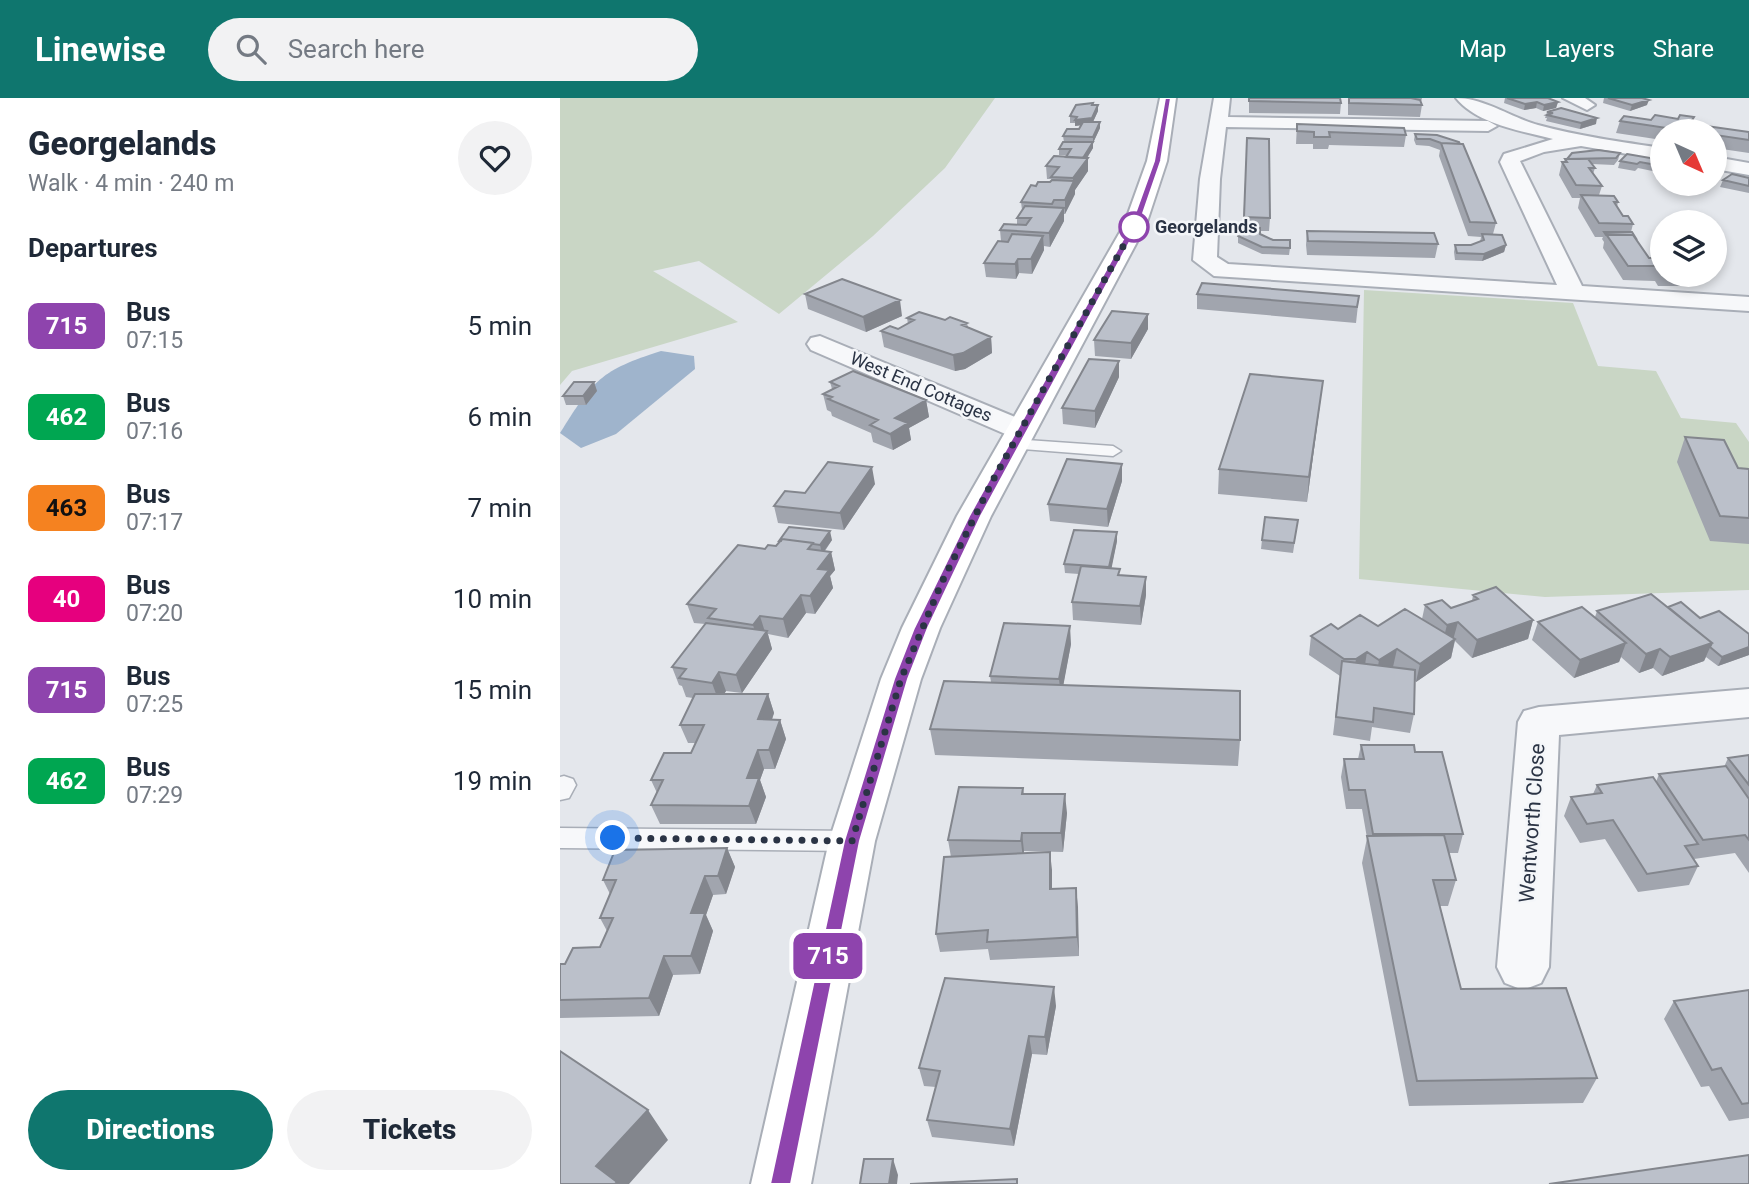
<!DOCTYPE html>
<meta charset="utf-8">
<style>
body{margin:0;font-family:Roboto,sans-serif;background:#f2f2f3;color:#1f2937;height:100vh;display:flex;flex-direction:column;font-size:26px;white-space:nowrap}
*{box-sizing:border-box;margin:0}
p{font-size:23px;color:#747a83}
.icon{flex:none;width:38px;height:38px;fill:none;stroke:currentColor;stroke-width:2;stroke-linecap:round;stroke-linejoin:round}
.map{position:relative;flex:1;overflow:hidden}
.panel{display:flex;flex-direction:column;background:#fff;width:560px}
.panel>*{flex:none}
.badge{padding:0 14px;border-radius:10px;font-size:24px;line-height:46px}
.needle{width:46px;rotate:136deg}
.buttons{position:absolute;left:1090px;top:21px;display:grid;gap:14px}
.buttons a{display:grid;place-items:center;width:77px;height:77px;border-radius:50%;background:#fff;box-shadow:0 4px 10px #0003;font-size:35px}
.you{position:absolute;width:35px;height:35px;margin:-18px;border:5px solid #fff;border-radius:50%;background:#1a73e8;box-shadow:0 0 0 10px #1a73e833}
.map>.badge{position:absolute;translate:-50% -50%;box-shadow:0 0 0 4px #fff}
h2{padding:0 28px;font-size:26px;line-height:63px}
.round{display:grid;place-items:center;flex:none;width:74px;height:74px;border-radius:37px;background:#f2f2f3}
.overview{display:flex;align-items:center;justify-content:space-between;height:119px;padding:0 28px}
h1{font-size:33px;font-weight:800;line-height:52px}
.button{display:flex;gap:14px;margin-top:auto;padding:14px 28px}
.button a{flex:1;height:80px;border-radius:42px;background:#0f766e;color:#fff;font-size:28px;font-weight:800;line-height:80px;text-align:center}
.button a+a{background:#f2f2f3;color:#1f2937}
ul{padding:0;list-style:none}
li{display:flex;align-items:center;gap:21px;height:91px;padding:0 28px}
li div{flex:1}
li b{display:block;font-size:26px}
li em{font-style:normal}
li .badge{min-width:77px;font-weight:700;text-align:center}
header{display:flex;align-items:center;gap:42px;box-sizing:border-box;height:98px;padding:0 35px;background:#0f766e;color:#fff}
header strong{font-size:33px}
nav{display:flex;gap:38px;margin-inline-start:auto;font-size:24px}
.search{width:490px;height:63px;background:#f2f2f3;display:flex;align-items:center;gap:18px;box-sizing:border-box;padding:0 24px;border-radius:38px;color:#747a83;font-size:26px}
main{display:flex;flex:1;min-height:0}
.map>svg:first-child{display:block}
</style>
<header>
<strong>Linewise</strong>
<div class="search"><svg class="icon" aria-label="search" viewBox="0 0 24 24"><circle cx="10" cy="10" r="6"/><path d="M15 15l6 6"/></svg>Search here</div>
<nav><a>Map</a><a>Layers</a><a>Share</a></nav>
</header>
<main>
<section class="panel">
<div class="overview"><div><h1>Georgelands</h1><p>Walk · 4 min · 240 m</p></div><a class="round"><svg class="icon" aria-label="heart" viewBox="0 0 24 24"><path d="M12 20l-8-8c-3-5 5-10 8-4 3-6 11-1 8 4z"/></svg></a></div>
<h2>Departures</h2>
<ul>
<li><span class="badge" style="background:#8e44ad;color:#fff">715</span><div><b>Bus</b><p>07:15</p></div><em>5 min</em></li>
<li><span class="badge" style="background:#00a651;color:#fff">462</span><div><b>Bus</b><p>07:16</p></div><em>6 min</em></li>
<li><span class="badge" style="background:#f58220;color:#111">463</span><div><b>Bus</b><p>07:17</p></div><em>7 min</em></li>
<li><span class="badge" style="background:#e6007e;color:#fff">40</span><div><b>Bus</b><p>07:20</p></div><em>10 min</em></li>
<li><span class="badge" style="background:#8e44ad;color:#fff">715</span><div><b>Bus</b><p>07:25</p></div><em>15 min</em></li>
<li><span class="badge" style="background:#00a651;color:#fff">462</span><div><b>Bus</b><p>07:29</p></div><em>19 min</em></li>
</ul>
<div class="button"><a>Directions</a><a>Tickets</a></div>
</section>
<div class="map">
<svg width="1189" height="1086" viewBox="0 0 1189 1086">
<rect width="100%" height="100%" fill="#e4e7ec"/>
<path fill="#c9d6c5" d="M0,0H435L385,70L313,138L219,216L139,163L93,173L178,224L12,273L0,287Z
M804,192L1013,205L1038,268L1096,273L1121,320L1176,325L1189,344V492L985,499L799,481Z"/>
<path fill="#9fb4cc" d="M101,253L134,258L135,271L56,336L21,350L0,335C33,282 41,272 101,253Z"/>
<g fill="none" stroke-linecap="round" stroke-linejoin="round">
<g stroke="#a9aeb7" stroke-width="3">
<path id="service" d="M454,341L553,348L561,353L553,358L448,350L446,346L448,342Z
M4,678L13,681L16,687L9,700L0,702V679Z
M0,730L292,733L301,736L305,743L301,750L292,753L0,750Z"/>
</g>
<g stroke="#a9aeb7" stroke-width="4">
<path id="minor" d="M654,0H670L668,19L928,23L937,28L928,33L666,29L660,81L657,159L668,166L997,187L940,64L944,56L993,41C961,33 917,26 896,0C924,0 950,19 978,27C1019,38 1061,44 1102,50V62L1021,48L984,54L960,63L1022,188L1189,199V213L654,178L633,162L640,81Z
M1003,0H1025L1035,7L1027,12Z
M1155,59L1189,65V77L1155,71Z
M260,238L472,326L476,332L472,338L461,341L450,338L251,252L247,246L251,240Z
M1189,591V619L999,637L989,869L981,885L963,892L945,885L937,869L958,624L964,613L979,609Z"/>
</g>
<g stroke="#a9aeb7" stroke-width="4">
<path id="secondary" d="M600,0H616L607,63L586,127L431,418L380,530L361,581L315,743L251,1086H191L269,743L321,581L342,530L397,418L564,127L587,63Z"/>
</g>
<use href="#service" fill="#f7f8fa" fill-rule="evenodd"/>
<use href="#minor" fill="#f7f8fa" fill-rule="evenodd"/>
<use href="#secondary" fill="#fff" fill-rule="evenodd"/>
</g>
<path fill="#a1a5ae" d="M689,0L781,5L780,16L689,15Z
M788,0H862L861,4L862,7L860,19L788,17Z
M945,0H988L998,4L996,10L983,13L976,10L964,12L944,5Z
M1044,0H1082L1087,7L1070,13L1043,5Z
M533,7L538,13L533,24L540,30L533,45V50L527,60L528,73L515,92V96L505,116H504V123L490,149L484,148V152L472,176L459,175L456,181L426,179L424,165L441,143L440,132L457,126V120L462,112L461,104L476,88L490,84L492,81H487L486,68L507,57H499V51L504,44L503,38L519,31L521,27L515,28V25H510V18Z
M987,14L1036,26L1020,31L986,23L987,20H985Z
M1134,19L1132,26L1189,34V55L1155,50V33H1102V42L1056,35L1060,23L1118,21Z
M737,26L846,37L844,49L769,47L768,51H753V46H736Z
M855,36L899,44L936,125L933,136L946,147L944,154L922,163L895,162L894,154L895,147H911L920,144L921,139L908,138L879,58L880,52L869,48L856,47L854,42Z
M687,40L710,120L709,133H700V136L730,150L729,157L702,156L678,145V138L683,129Z
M1060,55L1058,62L1054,67L1032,66L1035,70L1033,76L1042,88L1039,97L1058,104L1057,109L1063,118L1073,126L1071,134L1089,160L1102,167V177H1129L1125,188H1098L1095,183L1063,182L1043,150L1044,144L1042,141L1043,139H1035L1018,110L1020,100H1012L999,77L1002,64H1004L1005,61Z
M1102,62V75L1078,70L1075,73L1058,70L1060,63Z
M1189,80V95L1160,89L1163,82Z
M747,133L878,146L875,160L747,157L746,147Z
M245,196L342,218L306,234L248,211Z
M637,196L799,198L796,225L637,211Z
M347,220L385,222L407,225L408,229L431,239L432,255L405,271L395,273L324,249L321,233L338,231L348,226Z
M588,231L571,261L535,258L534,242Z
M559,263V279L535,330L503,326L502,310Z
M34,284L37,293L26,307H6L3,298Z
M270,284L366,302L369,319L349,330L351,342L333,352L313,344L311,335L272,318L271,314L267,312L263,296L272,291Z
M760,306L747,404L658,396L659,371Z
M1125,339L1178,370L1189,371V370V446L1150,443L1117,364Z
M562,366V383L548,429L490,423L488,406Z
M315,386L284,432L218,425L214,408L245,395Z
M738,422L733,455L701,451L702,442Z
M557,434V443L551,470L586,497L581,527L513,522L512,504L519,476L505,475L504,466Z
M272,442L265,453L271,454L275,472L270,478L273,490L255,516L246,515L228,540L208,536L212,551L182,595L166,593L164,596H208L214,615L212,622H220L226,641L215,671H204L200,682L206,699L196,726H100L91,707L97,695L91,682L131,655L135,645H128L120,627L133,600L126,599L122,588L119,587L112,569L145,526L134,525L127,506L205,451L216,448L220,444L219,443Z
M913,497L973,522L968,541L912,560L895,543L891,560L856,584L855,583L854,616L850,635L812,629L810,643L773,637L780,578L749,557L751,538L778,531L818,528L862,521L865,507L891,510L912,503Z
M1108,509L1189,536V557L1158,568L1146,559L1144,563L1102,578L1093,570L1079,575L1061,559L1059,564L1014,580L972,542L978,524L1035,519L1037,513Z
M511,546L503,587L680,642L678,668L375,657L370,631L431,584L430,578Z
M801,647L855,654L903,736L898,755H888L896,782L888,808H880L901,891L1037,980L1023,1005L849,1008L802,765L807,740L802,711H786L781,679L784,661H798Z
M1189,657V775L1175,755L1134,761L1138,768L1129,787L1078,794L1045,741L1020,745L1004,718L1011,699L1033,696L1037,687L1096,684L1099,676L1164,669L1168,660Z
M463,690L464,696L507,715L503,754L464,753V755L492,772V791L516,790L519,858L430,862L428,851L380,854L376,836L391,759L388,742Z
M167,750L175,769L166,796L153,797L146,817L153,833L140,876L113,877L99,918L0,920V866H5L40,849L47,833L40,820L50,796L43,782Z
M1189,892V1020L1169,1023L1149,988L1141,989L1104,921L1114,903Z
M496,908L487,957L472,956L454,1048L372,1039L367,1022L376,989L364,988L359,970Z"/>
<path fill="#83868d" d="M1089,2L1087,7L1070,13L1072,7Z
M977,4L976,10L964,12L965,6Z
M998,4L996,10L983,13L984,7Z
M538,7V13L532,26L515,28V22Z
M1134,19L1131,31L1129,33H1126L1128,28Z
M1037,20L1036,26L1020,31L1021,25Z
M540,24V30L533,45V39Z
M533,44V50L525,63L528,60V73L515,92V96L505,116V102L513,85V80L523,60Z
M504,110V123L490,149L489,135Z
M483,138L484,152L472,176L471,161Z
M946,147L944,154L922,163L924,156Z
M458,161L459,175L456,181L455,166Z
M340,202L342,218L306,234L303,219Z
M588,216V231L571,261V245Z
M431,239L432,255L405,271L395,273L393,257Z
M559,263V279L535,330V313Z
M763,283L760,306L747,404L749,379Z
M34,284L37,293L26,307L23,298Z
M366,302L369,319L349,330L351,342L333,352L330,336L335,320Z
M562,366V383L548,429L547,411Z
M312,369L315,386L284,432L280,415Z
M270,433L272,442L262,456L260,447Z
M557,434V443L550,478L549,469Z
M271,454L275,472L270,478L273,490L255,516L250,498L258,471Z
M586,479V497L581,527L580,508Z
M241,497L246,515L228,540L223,521Z
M200,518L205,534L207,533L212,551L182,595L176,577L198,544L193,527Z
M973,522L968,541L912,560L917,542Z
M898,524L893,542L882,546L887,527Z
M510,528L511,546L501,600L499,581Z
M895,541L891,560L856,584L860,566Z
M1066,545L1059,564L1014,580L1020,562Z
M1152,545L1144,563L1102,578L1110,559Z
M1189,549V557L1158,568L1162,559Z
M837,551L833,569L816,581L819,562Z
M1100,551L1093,570L1079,575L1086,556Z
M807,554L804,573L793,579L796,561Z
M159,574L166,593L159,604L152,585Z
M208,596L214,615L205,640L198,621Z
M220,622L226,641L215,671L209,652Z
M198,652L204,671L200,682L206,699L196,726L189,708L187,680Z
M505,696L507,715L503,754L501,735Z
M462,735L464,753L463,762L461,743Z
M167,750L175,769L166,796L158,778Z
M490,754L492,772V810L490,791Z
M145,778L153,797L146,817L153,833L140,876L131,858V815Z
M516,790L518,809L519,858L517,839Z
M104,858L113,877L99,918L89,900Z
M494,889L496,908L487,957L485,939Z
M469,938L472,956L454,1048L450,1031Z
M88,1012L108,1042L69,1086H50L36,1068Z
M333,1061L338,1077L337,1086H329Z"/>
<path fill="#bbc0ca" stroke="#83868d" stroke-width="2" d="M689,0H780L781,5L689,3Z
M789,0H851L860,2L862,7L789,5Z
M947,0H988L998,4L984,7L977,4L965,6Z
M1048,0H1082L1089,2L1072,7Z
M533,5L532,7H538L532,20L515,22L517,19L510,18L516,7Z
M1001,10L1037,20L1021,25L987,17L993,15L987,14Z
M1095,17L1118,21L1120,17L1134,19L1128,28L1117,27L1113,31L1060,23L1064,18L1091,22Z
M523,24H540L533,39L503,38L507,31H519Z
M737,26L844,30L846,37L769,34L770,39H754V34L737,33Z
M1132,26L1189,34V42L1155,37V33H1128Z
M855,36L877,37L899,44L900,46L881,45L870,41H857Z
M687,40L709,41L710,120L684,119Z
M503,44H533L523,60L506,59L511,51H499Z
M881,45L903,46L936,125L910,124Z
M1038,52L1060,55L1056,60L1007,61L1012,55Z
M1067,56L1102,62V68L1080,64L1077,66L1060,63Z
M494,58L528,60L513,80L491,79L499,69L486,68Z
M1005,61H1028L1035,70H1029L1042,88L1016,87L1002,64H1007Z
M1172,76L1189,80V88L1163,82Z
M492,82L514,83L505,102H494L492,106L461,104L471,87L476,88L478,84H490Z
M1021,97L1054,98L1058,104H1054L1063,118H1068L1073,126L1039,125Z
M465,108L504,110L489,135L440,132L444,126L466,127L471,120H457Z
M680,129L700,130V136L713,142H730V150L702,149L678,138Z
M747,133L874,135L878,146L748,143Z
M1044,134H1072L1077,142L1073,137H1046Z
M452,136L483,138L471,161H458L455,166L424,165L438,143L448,144Z
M922,136L942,137L946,147L924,156L897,155L895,147H911L924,142Z
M1046,136L1073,137L1089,160H1098L1102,167V172L1100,168H1068Z
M282,181L340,202L303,219L245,196Z
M642,185L799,198L797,209L637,196Z
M552,213L588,216L571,245L534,242Z
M359,214L385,222L390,219L407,225L402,227L431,239L403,255L393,257L321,233L330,228L338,231L354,222L347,220Z
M529,261L559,263L535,313L502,310Z
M293,273L366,302L335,320L348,325L330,336L310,327L318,322L268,301L272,299L263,296L279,288L270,284Z
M690,276L763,283L749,379L659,371Z
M14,284H34L23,298H3Z
M1125,339L1164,342L1178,370L1189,371V420L1160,418Z
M507,361L562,366L547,411L488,406Z
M268,364L312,369L280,415L214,408L225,393L245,395Z
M705,419L738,422L734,445L702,442Z
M229,429L270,433L260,447L253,446V445L222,441L221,443H219Z
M514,432L557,434L549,469L504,466Z
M222,441L253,445L248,451L271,454L258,471L269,472L250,498L241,497L223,521L200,518L193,527L148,520L156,511L127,506L178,447L205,451L208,447L216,448Z
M521,468L560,471L558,477L586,479L580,508L512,504Z
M936,489L973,522L917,542L898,524L887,527L865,507L882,502L891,510L918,501L913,497Z
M1091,496L1152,545L1110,559L1100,551L1086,556L1037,513Z
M1121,504L1140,520L1159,513L1189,536V549L1162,559L1150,549L1152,545L1108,509Z
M1022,509L1066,545L1020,562L978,524Z
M845,511L895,541L860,566L837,551L819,562L807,554L796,561H784L751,538L771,526L778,531L800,517L818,528Z
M146,525L207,533L176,577L159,574L152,585L119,580L126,571L112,569Z
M444,525L510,528L499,581L430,578Z
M782,563L855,572L854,616L814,610L813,624L776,619Z
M384,583L680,593V642L370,631Z
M135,596H208L198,621L220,622L209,652H198L187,680H199L189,708L91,707L103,682H91L104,655H131L144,627H120Z
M801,647H854L855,654H882L903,736H813L805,692H789L784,661H804Z
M1189,657V687L1168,660Z
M1166,668L1189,701V742L1185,737L1143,742L1099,676Z
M1093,679L1138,746L1125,748L1138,768L1087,776L1053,722L1027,726L1011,699L1042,695L1037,687Z
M399,689L463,690L462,696H505L501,735H462L461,743L388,742Z
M884,737L896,782H873L901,891L1006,890L1037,980L857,983L807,738Z
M167,750L158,778H145L131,815H145L131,858H104L89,900L0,902V866H5L13,850L40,849L53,820H40L56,782H43L55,752Z
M490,754V791L516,790L517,839L427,844L428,832L376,836L384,759Z
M385,880L494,889L485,939L469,938L450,1031L367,1022L380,973L359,970Z
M1189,892V1005L1182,1006L1161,970L1152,972L1114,903Z
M0,953L88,1012L36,1068L57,1084L55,1086H0Z
M1189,1057V1086H989Z
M304,1061H333L329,1086H300Z
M457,1081V1086H350Z"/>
<path fill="#8e44ad" stroke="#fff" stroke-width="2" d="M605,0H611L601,63L579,127L421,418L368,530L348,581L300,743L231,1086H210L284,743L334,581L354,530L409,418L571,127L594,63Z"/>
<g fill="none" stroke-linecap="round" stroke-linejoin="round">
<path stroke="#2b3445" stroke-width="7" stroke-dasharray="0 12.6" d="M53,740L292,743L341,581L382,484L433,382L575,127L574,129"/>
</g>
<circle fill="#fff" stroke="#8e44ad" stroke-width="3.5" cx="574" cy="129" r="14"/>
<g text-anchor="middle" stroke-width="5" stroke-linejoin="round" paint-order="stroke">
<g font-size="18" font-weight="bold" fill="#2b3445" stroke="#f4f6f9" text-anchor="start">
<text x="595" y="135">Georgelands</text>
</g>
<g font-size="18" fill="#2b3445" stroke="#f4f6f9">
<text transform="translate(361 289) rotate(23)" y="6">West End Cottages</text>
</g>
<g font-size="21" fill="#2b3445" stroke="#f4f6f9">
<text transform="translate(972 725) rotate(-86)" y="7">Wentworth Close</text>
</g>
</g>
</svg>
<div class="buttons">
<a><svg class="needle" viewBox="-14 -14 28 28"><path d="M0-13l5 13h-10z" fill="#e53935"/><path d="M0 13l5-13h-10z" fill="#747a83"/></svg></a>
<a><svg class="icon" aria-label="layers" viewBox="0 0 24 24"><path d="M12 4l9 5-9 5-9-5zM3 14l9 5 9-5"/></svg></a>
</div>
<div class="you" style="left:53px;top:740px"></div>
<b class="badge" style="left:268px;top:858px;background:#8e44ad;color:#fff">715</b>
</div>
</main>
